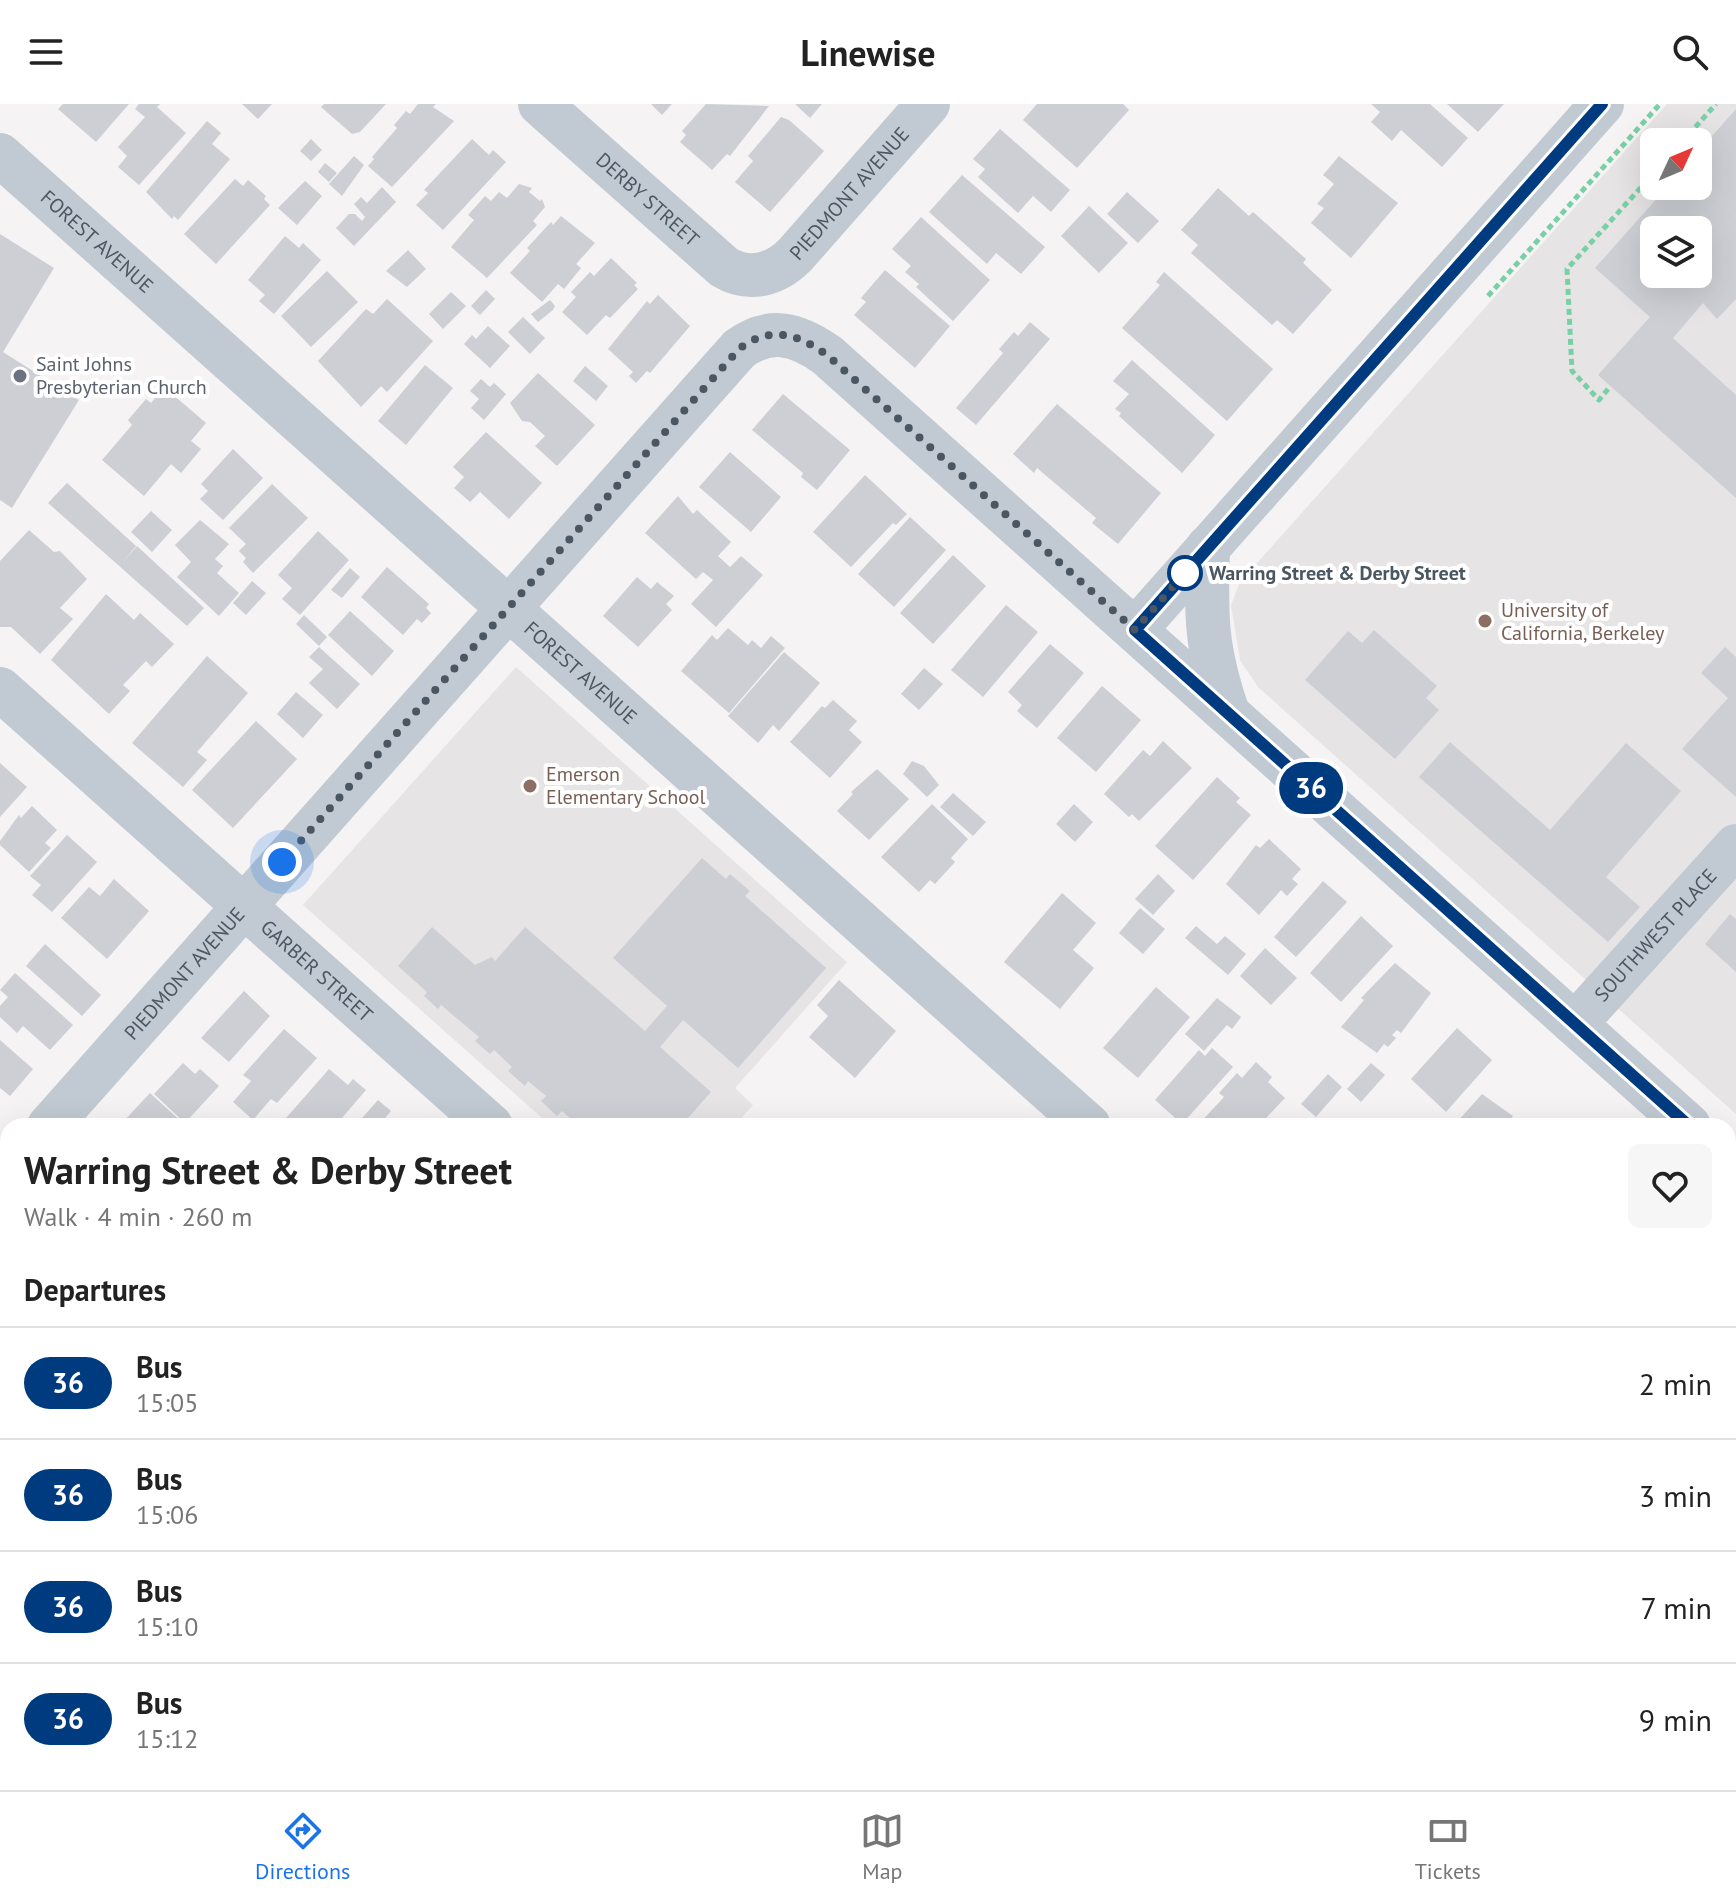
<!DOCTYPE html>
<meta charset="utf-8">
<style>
body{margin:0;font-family:"PT Sans",sans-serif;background:#f6f6f6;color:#222;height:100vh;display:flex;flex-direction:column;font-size:30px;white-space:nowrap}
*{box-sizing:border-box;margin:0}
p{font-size:26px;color:#767676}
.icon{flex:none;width:44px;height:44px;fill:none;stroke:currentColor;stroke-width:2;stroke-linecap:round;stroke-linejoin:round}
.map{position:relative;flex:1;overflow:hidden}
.sheet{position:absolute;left:0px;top:1014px;width:1736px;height:672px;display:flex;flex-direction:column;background:#fff;border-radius:24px 24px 0 0;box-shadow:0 8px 32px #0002}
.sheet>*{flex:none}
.badge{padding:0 16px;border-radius:26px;font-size:28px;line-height:52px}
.needle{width:52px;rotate:46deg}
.controls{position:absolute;left:1640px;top:24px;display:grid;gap:16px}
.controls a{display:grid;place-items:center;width:72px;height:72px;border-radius:12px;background:#fff;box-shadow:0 8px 32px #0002;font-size:40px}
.you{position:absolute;width:40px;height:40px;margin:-20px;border:6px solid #fff;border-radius:50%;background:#1a73e8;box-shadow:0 0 0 12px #1a73e833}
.map>.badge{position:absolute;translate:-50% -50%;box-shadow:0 0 0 4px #fff}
h2{padding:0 24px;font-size:30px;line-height:72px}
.round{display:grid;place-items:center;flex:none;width:84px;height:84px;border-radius:12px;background:#f6f6f6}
.headline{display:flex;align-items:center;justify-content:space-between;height:136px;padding:0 24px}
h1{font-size:38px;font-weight:700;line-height:60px}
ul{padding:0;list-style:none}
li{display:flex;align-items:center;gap:24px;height:112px;padding:0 24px;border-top:2px solid #e0e0e0}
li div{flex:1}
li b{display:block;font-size:30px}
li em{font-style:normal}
li .badge{min-width:88px;font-weight:700;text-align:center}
header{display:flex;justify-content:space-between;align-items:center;height:104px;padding:0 24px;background:#fff;font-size:36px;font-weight:700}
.menu{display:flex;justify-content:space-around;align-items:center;height:112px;border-top:2px solid #e0e0e0;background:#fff;font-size:22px;color:#767676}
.menu a{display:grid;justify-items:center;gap:4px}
.menu .selected{color:#1a73e8}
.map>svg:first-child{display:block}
</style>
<header><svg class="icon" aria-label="menu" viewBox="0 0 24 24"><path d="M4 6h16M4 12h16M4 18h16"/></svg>Linewise<svg class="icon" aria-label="search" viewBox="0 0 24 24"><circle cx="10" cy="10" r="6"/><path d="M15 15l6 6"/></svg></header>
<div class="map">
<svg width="1736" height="1686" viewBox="0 0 1736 1686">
<rect width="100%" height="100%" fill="#f5f3f3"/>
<path fill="#e6e4e5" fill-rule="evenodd" d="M1667,0H1736V1010L1258,583L1240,556L1231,501L1240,478ZM1654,38H1698V82H1654ZM1654,126H1698V170H1654Z
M516,563L847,858L735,984L753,1001L734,1022H551L303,801Z"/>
<path fill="#cdcfd5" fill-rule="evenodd" d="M63,0H129L96,38L58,5Z
M139,0H160L157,3L186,29L139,81L118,63L127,52L118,43L145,13L135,5Z
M242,0H272L258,15Z
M324,0H386L360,28L352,30L321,3Z
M418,0H436L433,3L454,17L392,83L368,62L374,55L372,53L397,24L394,21L406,7L410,10Z
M651,0H672L662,11Z
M706,0L769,2L730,52L727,50L712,66L680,38L686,31L682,27Z
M795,0H822L810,14Z
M1037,0H1123L1129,6L1077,64L1023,16Z
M1371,0H1430L1468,34L1442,63L1401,26L1392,37L1371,18L1380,8Z
M1447,0H1504L1478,28Z
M1736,5V195L1717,215L1703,199L1673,234L1736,291V394L1598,271L1650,213L1595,164L1668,82H1698V48ZM1654,126H1698V170H1654Z
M781,13L789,16L824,47L770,108L735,78L753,57L748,52Z
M207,17L221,29L212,40L230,55L178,116L174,112L172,115L146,88Z
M1000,25L1070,86L1051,108L1033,92L1018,109L978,73L985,65L973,55Z
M311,35L322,46L311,57L300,47Z
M472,35L489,51L493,46L506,58L443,126L416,101L428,89L424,86Z
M354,52L364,61L342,92L329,80Z
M1339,52L1398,99L1351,154L1311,119L1324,104L1317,100L1334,80L1323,71Z
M325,59L337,69L329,78L318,68Z
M962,71L1045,143L1021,170L996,149L987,160L929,108Z
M235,75L243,82L248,76L266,92L264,95L270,101L216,160L184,130Z
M305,77L322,92L297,121L278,104Z
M519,80L532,84L529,88L540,97L542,95L545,103L533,117L537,121L487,174L451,143L474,116L468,111L485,92L491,97L499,88L507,94Z
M382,83L396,98L354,142L336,124L349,110H355L362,117L365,113L354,100L361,93L367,99Z
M1218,84L1249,112L1253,108L1306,155L1303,159L1332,186L1293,230L1277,216L1272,221L1191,149L1198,141L1181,126Z
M1127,88L1159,117L1138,139L1107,110Z
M1089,102L1128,139L1099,169L1061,132Z
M561,112L595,139L576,160L581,164L564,185L558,180L542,198L510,169L530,147L527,144L551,118L553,121Z
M921,113L990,176L953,217L916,183L919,180L905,168L911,162L892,145Z
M0,130L54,164L3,248L79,296L12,404L0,396Z
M285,132L299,144L303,139L321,156L274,210L259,197L265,191L248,176Z
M408,146L426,165L407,183L386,167Z
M611,154L637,179L634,181L638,185L610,214L606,211L587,231L562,208L576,193L571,188L590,168L594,172Z
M885,166L950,222L915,264L854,211L866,198L861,194Z
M327,167L358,198L311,243L281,212Z
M1164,168L1273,265L1227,317L1122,224L1160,181L1156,178Z
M486,186L495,195L480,211L471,202Z
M451,188L466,202L443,225L429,210Z
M658,191L690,222L650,269L647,267L636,279L629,272L633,268L608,245L647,197L650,200Z
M387,195L433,237L387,288L381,282L361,303L318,257L366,205L373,210Z
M550,196L555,202L553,206L538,218L531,210Z
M523,213L545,234L530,250L508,228Z
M1030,218L1050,235L976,321L956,304L1003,249L999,245L1014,228L1018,232Z
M488,222L510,242L490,264L464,240L472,231L476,235Z
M1132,256L1215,331L1182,369L1119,312L1121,309L1115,305L1129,290L1113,277Z
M425,261L453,284L406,341L378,317Z
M585,262L608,282L596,297L573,277Z
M538,269L595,321L557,362L535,342L545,332L530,318L522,317L510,299Z
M481,275L490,283L494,279L506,290L484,316L471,304L479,295L470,287Z
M164,283L206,319L191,337L201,345L181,369L171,360L144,392L102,356L132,321L128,316L146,295L151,299Z
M783,290L850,346L817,386L801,373L803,369L752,326Z
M1057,300L1161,389L1118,440L1092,419L1096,414L1037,364L1034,369L1013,350Z
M486,328L542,379L509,415L480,388L470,398L454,384L464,373L453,363Z
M233,345L263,374L223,416L200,395L208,387L201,380Z
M730,348L781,393L751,428L699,383Z
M865,371L907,410L896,421L893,419L851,463L813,428Z
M67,379L136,442L123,458L137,442L204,504L187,522L48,399Z
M272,380L308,414L253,469L243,458L246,454L239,447L246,440L229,424Z
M678,392L693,410L697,406L731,438L718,452L730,463L741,452L763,471L716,523L691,500L713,476L703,468L696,475L645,429Z
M151,407L172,426L152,448L131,428Z
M910,413L946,446L894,503L858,470Z
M200,416L229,440L215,455L223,462L217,469L239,489L219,512L177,473L191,458L175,441Z
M29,426L54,448L60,447L87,475L60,504L73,515L40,550L11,523H0V457Z
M318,427L349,456L300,511L282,495L292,484L278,471Z
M953,451L986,482L933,540L900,509Z
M387,463L429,500L426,504L431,509L422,519L417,515L403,531L361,493Z
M350,464L360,473L342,494L331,486Z
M637,473L651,485L657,478L674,492L666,500L672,506L638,543L603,512Z
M252,477L266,489L246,511L233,499Z
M106,490L134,516L140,509L174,540L152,563L146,557L123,581L130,587L109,610L51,556Z
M1006,501L1038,528L983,593L951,566Z
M350,507L394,547L372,572L328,531Z
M304,511L327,533L319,542L296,520Z
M728,524L748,541L752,536L761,544L771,532L785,544L729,609L681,567L712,531L717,536Z
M1374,526L1437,582L1426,594L1439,606L1395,655L1305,576L1348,527L1362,539Z
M1050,540L1084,569L1037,624L1017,607L1022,601L1008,588Z
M319,543L360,580L337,605L309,579L323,565L309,553Z
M1725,543L1736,553V693L1682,645L1728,594L1701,569Z
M784,548L820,579L779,627L773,621L758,639L728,612Z
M207,552L248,589L197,648L207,656L183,683L132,639Z
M924,564L943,580L919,606L901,590Z
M1102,582L1141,616L1096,668L1057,634Z
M296,588L323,611L303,634L277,610Z
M833,596L857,617L849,626L862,638L830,674L790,638L822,602L825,604Z
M256,617L297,655L233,724L192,686Z
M1163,637L1192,664L1139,717L1132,710L1129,713L1104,690L1143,646L1150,652Z
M1450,638L1550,726L1626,639L1681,687L1606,773L1640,803L1608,838L1419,673Z
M912,657L924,662L939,681L927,693L903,670Z
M0,659L27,683L0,713Z
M877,665L909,695L869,736L837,707L853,690L851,688Z
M1217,673L1240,694L1236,698L1251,711L1193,776L1155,742Z
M953,689L986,718L973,732L940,703Z
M932,700L968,735L951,754L955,758L935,780L930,776L919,788L881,753Z
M1074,700L1093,718L1075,738L1056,720Z
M32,702L57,726L45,739L51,744L29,768L0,741V737L19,711L21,714Z
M67,731L97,758L52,808L32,791L41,781L30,772Z
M1269,735L1301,765L1292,775L1298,780L1287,792L1281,786L1259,811L1226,780L1256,741L1260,744Z
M702,754L726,775L730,770L750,787L745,792L826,864L738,964L683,916L660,943L711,988L681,1022H579L562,1007L557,1012L541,997L546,992L528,977L525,982L508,967L512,963L494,946L490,950L475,937L479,933L441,901L438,905L424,892L427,888L398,862L432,823L475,861L492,853L495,857L525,823L645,927L667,902L613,854Z
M1158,770L1175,787L1153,811L1135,795Z
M114,775L149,807L107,855L61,814L89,783L100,792Z
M1323,777L1347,798L1296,853L1274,833Z
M1062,789L1096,819L1073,846L1094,864L1060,905L1004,858Z
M1140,804L1165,825L1143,850L1119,829Z
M1730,810L1736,815V868L1705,840Z
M1361,812L1393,842L1341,898L1310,869Z
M1196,822L1217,840L1225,832L1246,850L1228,871L1185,834Z
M45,840L101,891L82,912L26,862Z
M1265,844L1297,874L1271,901L1240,872Z
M1395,859L1431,889L1401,929L1397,926L1392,931L1396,934L1388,943L1384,940L1377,949L1341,923L1364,896L1361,894Z
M15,869L73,921L50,946L23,922L17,929L0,913V902L8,893L0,886Z
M839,876L896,927L855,974L809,933L828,912L817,901Z
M1156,883L1190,913L1138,974L1103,944Z
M244,887L270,912L229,958L201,934Z
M1217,894L1241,913L1232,925L1227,921L1204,947L1185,930Z
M1457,924L1492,956L1446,1008L1411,975Z
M284,925L317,954L277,999L271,995L253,1016L233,998L251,977L243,971Z
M0,936L33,965L10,992L0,984Z
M1212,944L1233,963L1182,1020L1155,996L1199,946L1205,952Z
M1256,958L1272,973L1268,978L1285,994L1266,1014L1274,1022H1197L1224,993L1219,989L1237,969L1242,974Z
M183,959L195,970L200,965L219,982L185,1019L154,990Z
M1371,959L1385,971L1361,998L1347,985Z
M329,965L348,981L353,975L366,986L335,1022H279Z
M1328,970L1342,983L1316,1013L1301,1000Z
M150,989L186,1022H125L122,1019Z
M1482,990L1513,1012L1510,1016L1517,1022L1520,1018L1524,1022H1461L1457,1018Z
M378,996L391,1007L385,1014L394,1022H355Z
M1731,1175L1736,1179V1258L1733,1262L1728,1258Z
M4,1255L8,1258V1299L3,1305L8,1312L0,1321V1260Z
M1736,1267V1295L1731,1300L1728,1276Z
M8,1333V1362L0,1354L3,1345L0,1342Z
M0,1379L8,1387V1433L0,1426Z
M1728,1391L1736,1398V1426L1731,1422L1728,1426Z
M1728,1430L1736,1438V1493L1728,1486Z
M0,1445L8,1452V1485L0,1478Z
M129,1678H209L212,1681L207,1686H138Z
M785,1678H920L929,1686H778Z
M976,1678H984L992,1685L996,1681L1002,1686H969Z
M1010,1678H1047L1056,1686H1003Z
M1307,1678H1360L1353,1686H1316Z
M1544,1678H1574L1567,1686H1546Z
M1645,1678H1725L1734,1686H1653Z"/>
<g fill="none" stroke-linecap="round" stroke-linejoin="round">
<path stroke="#7ad0a6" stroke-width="5" stroke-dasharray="6 4" stroke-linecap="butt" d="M1682,38L1716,0
M1488,192L1660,0
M1608,285L1599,296L1572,267L1567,165L1654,69
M446,1686L447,1678"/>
<g stroke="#c1cad2" stroke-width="44">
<path id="s1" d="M540,0L724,163C749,178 775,171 795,151L928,0"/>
<path id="s2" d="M0,51L1089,1022"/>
<path d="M1208,443C1206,510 1205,543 1228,609"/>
<path d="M1135,526L1602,0"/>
<path id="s3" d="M0,585L491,1022"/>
<path id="s4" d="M1575,920L1736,742"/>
<path id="s5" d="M49,1022L739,245C770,222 797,230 827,251L1689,1022"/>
<path d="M1728,1057L1736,1064"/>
<path d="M0,1079L8,1069"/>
<path d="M0,1181L8,1188"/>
<path d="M0,1590L8,1581"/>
<path d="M1728,1603L1736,1610"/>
<path d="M1200,1678L1208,1686"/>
</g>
</g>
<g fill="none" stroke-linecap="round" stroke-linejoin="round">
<g stroke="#fff" stroke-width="18">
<path id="line" d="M1602,0L1135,526L1689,1022"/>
</g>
<use href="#line" stroke="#003b80" stroke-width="12"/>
<path stroke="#4a5661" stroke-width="8" stroke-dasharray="0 14.4" d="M282,758L739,245C770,221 798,230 827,251L1135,526L1185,469"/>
</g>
<circle fill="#6b7280" stroke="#fff" stroke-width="3" cx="20" cy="272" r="8"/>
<circle fill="#fff" stroke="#003b80" stroke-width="4" cx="1185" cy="469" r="16"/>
<g fill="#8d6e63" stroke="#fff" stroke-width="3">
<circle cx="1485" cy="517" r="8"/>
<circle cx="530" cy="682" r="8"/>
</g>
<g text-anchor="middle" stroke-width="8" stroke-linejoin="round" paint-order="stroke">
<g font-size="20" fill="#4a5661" stroke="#fff">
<text dy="7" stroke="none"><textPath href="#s1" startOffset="406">PIEDMONT AVENUE</textPath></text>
<text dy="7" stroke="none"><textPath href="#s1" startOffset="144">DERBY STREET</textPath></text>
<text dy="7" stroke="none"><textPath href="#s2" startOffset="130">FOREST AVENUE</textPath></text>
<text dy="7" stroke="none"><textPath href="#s2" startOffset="778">FOREST AVENUE</textPath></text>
<text dy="7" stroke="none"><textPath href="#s4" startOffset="120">SOUTHWEST PLACE</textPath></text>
<text dy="7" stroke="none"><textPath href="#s3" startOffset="424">GARBER STREET</textPath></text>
<text dy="7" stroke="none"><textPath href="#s5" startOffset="204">PIEDMONT AVENUE</textPath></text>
</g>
<g font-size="20" fill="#5b616d" stroke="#fff" text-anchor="start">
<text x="36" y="267">Saint Johns<tspan x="36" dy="23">Presbyterian Church</tspan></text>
</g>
<g font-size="20" font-weight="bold" fill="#4a5661" stroke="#fff" text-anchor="start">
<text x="1209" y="476">Warring Street &amp; Derby Street</text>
</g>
<g font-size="20" fill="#785e54" stroke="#fff" text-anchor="start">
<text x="1501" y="513">University of<tspan x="1501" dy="23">California, Berkeley</tspan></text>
<text x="546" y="677">Emerson<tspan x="546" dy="23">Elementary School</tspan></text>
</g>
</g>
</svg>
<div class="controls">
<a><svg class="needle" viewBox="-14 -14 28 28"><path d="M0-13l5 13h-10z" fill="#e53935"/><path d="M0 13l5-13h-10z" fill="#767676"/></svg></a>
<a><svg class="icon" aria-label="layers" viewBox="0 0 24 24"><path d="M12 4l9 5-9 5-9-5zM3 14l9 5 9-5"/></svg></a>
</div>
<div class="you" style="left:282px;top:758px"></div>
<b class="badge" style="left:1311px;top:684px;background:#003b80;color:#fff">36</b>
<section class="sheet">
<div class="headline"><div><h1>Warring Street &amp; Derby Street</h1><p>Walk · 4 min · 260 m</p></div><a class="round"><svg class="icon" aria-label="heart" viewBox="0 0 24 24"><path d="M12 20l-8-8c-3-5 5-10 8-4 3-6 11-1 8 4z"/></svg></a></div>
<h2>Departures</h2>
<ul>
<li><span class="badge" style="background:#003b80;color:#fff">36</span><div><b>Bus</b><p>15:05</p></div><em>2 min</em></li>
<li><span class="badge" style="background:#003b80;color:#fff">36</span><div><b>Bus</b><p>15:06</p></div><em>3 min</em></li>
<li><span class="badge" style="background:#003b80;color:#fff">36</span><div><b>Bus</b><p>15:10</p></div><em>7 min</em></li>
<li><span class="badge" style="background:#003b80;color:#fff">36</span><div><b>Bus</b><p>15:12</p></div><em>9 min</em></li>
</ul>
</section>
</div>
<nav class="menu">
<a class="selected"><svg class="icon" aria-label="directions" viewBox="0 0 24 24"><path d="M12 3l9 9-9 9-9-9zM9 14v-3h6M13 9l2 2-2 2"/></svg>Directions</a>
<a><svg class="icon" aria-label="map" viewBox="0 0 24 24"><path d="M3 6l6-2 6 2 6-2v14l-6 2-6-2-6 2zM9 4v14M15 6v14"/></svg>Map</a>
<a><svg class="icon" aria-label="tickets" viewBox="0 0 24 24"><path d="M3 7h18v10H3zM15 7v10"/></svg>Tickets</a>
</nav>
